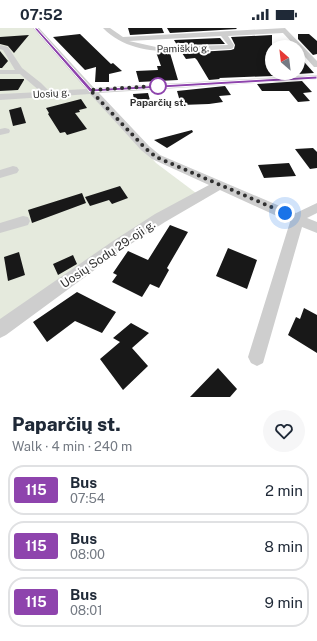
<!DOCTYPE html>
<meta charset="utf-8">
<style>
body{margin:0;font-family:"Public Sans",sans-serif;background:#f6f6f7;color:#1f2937;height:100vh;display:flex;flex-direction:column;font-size:15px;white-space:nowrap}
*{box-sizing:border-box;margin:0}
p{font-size:13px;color:#747a83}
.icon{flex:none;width:22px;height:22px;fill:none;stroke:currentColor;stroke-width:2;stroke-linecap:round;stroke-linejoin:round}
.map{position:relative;height:369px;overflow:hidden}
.details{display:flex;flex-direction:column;background:#fff;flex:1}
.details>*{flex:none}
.badge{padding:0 8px;border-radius:3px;font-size:14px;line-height:26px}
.needle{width:26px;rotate:332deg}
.tools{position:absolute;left:265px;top:12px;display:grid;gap:8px}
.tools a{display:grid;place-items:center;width:40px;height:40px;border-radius:50%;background:#fff;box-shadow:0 2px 10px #0003;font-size:20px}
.you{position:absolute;width:20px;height:20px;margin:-10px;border:3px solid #fff;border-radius:50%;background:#1a73e8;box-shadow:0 0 0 6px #1a73e833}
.map>.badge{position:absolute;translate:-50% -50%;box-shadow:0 0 0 2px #fff}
.round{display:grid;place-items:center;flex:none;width:42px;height:42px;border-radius:21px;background:#f6f6f7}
.head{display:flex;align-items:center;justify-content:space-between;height:68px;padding:0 12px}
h1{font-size:19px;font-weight:800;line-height:30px}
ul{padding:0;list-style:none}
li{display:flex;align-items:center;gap:12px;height:50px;margin:0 8px 6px;padding:0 4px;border:2px solid #e0e1e3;border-radius:16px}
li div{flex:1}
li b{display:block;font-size:15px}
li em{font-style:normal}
li .badge{min-width:44px;font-weight:700;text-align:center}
.status{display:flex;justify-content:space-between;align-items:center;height:28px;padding:0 20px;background:#fff;direction:ltr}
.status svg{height:11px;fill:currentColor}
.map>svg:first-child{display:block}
</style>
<div class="status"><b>07:52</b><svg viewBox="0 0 49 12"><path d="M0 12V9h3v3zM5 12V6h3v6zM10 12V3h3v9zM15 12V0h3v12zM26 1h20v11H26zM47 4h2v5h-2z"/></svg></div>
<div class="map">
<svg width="317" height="369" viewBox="0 0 317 369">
<rect width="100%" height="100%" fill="#fff"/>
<path fill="#e5eadd" d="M0,0H34L156,135L204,171L126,215L0,306Z"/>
<path fill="#181818" d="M128,0H162L164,5L130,7Z
M167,0H236L237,1L170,5Z
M80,6L111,36L113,35L122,43L109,46V54H95L96,39L85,42L53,9Z
M298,6H309L317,13V26L313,27L298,11Z
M29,7L14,25L8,18L0,16V9Z
M272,7V45H294L296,47L219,50L220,51L209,52L197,32L195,30L186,31L182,25L231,22L234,21L235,17L231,9Z
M220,10L225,16L177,17L174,12Z
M0,23L8,33L2,40H0Z
M156,24L170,25L178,52L139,54L136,43L158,42L157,38H161Z
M298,27L314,45L298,46Z
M0,51H24V52L18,62L0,63Z
M302,53L312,64L303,65L310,73L298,74L289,63H262L257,56Z
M225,58L231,67L219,68L223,74L209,76L181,77L177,63Z
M148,65L151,76L135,77L133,66Z
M81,71L87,80L79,82L80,84L75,85L87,101L67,107L65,104L60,105L48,86L49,85L46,80Z
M21,79L26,95L13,98L9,82Z
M192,102L193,104L167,120L154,112Z
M313,120L317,124V140L310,141L295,121Z
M289,135L296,148L264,150L258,137Z
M120,158L128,170L112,176L109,172L90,178L85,169Z
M82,165L86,175L32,195L28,182Z
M170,197L188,204L167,240L169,242L159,260L150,256L142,269L112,254L117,247L113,245L128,223L148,232Z
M228,220L257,232L247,261L216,248Z
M19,224L25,247L8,253L4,229Z
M73,227L77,236L58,247L53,236Z
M77,264L116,284L102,305L75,293L47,314L33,294Z
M304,280L317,287V325L288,307L296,289L300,291Z
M131,295L149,305L132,320L148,338L123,362L100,331L120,314L113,310Z
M218,340L237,361L230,369H190Z"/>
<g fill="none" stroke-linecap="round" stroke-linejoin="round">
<path fill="#cecece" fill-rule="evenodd" d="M33,0H39L94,60L317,47V51L99,65L149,118L160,127L296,185L317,175V185L307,190L317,194V205L302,199L263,335L257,338L251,335L248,329L290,194L220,162L165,194L123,221L6,307L0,310V291L113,213L155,186L209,157L152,131L141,122L90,66L0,72V66L41,64L20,46H0V42H15L3,22L0,21V17L8,19L22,40L41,55L49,63L86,61Z
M103,0H110L123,9L285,0L317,33V39H314L298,21V19H296L283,5L228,8L234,17L233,20L231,21C189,22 135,33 103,0ZM221,8L228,17L156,19L129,13Z
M5,100L9,101L10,103L9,105L0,107V101Z
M13,138L17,139L19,142L17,145L0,150V142Z
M23,188L28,189L30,193L28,197L0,205V195Z"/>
</g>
<path fill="#8e44ad" stroke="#fff" d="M34,0H37L92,61L317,48V51L90,64Z"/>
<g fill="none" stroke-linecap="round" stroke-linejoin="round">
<path stroke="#313131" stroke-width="4" stroke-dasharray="0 7.2" d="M158,58L90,62L145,120L156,129L285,185"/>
</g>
<circle fill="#fff" stroke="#8e44ad" stroke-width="2" cx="158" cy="58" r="8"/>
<g text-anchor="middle" stroke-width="4" stroke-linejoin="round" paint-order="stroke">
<g font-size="10" fill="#313131" stroke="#fff">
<text transform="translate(183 20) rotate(-1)" y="4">Pamiškio g.</text>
<text transform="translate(51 65) rotate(-4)" y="4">Uosių g.</text>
</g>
<g font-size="10" font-weight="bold" fill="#313131" stroke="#fff">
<text x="158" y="78">Paparčių st.</text>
</g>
<g font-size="12" fill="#313131" stroke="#fff">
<text transform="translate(108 226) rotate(-34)" y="4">Uosių Sodų 29-oji g.</text>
</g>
</g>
</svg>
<div class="tools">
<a><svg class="needle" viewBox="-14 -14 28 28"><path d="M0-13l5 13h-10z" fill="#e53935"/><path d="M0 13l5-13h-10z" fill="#747a83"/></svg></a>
</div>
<div class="you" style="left:285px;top:185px"></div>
</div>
<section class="details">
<div class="head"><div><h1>Paparčių st.</h1><p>Walk · 4 min · 240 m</p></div><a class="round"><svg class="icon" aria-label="heart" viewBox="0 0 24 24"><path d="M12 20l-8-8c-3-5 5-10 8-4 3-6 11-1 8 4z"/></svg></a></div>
<ul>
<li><span class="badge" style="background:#8e44ad;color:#fff">115</span><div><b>Bus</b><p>07:54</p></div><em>2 min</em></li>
<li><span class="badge" style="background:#8e44ad;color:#fff">115</span><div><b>Bus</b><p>08:00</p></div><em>8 min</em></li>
<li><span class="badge" style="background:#8e44ad;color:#fff">115</span><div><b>Bus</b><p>08:01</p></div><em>9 min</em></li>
</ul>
</section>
